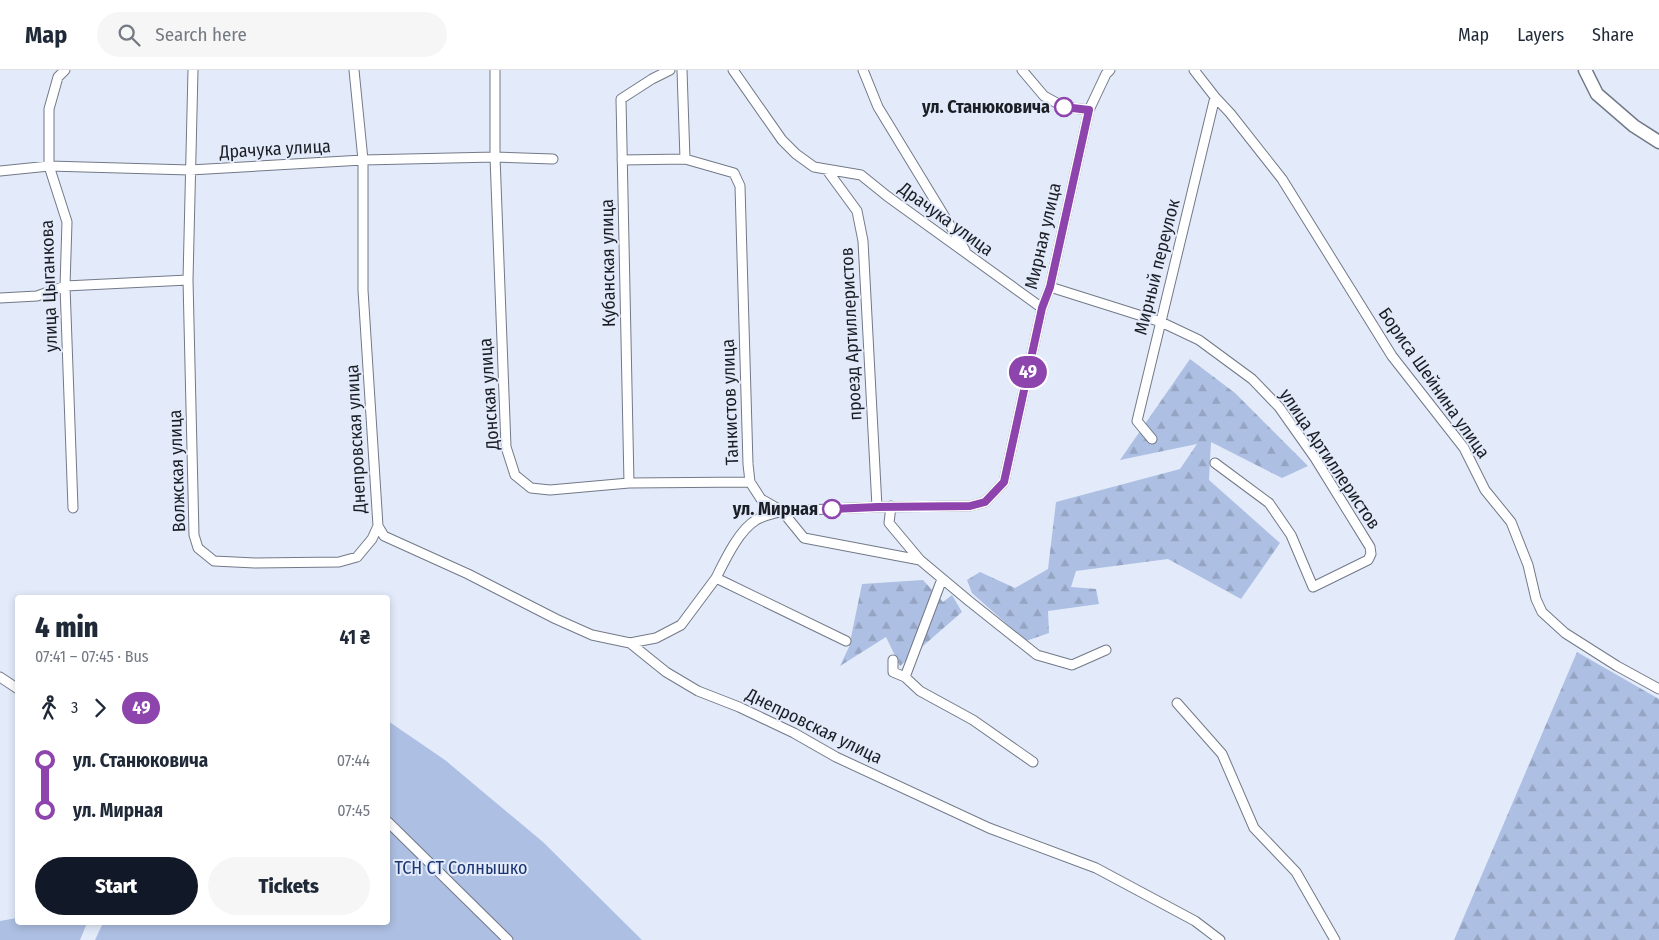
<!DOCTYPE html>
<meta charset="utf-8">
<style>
body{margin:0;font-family:"Fira Sans Condensed",sans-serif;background:#f6f6f7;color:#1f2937;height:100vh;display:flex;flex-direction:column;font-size:19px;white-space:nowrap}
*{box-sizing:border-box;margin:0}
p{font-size:16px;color:#747a83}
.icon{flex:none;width:28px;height:28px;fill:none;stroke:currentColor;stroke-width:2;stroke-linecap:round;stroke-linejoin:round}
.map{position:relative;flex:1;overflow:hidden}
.side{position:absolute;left:15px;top:525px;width:375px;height:330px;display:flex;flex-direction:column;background:#fff;border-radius:5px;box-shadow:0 2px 8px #0003}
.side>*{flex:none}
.badge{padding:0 10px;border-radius:16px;font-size:18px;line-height:32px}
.map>.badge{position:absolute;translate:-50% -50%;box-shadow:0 0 0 2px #fff}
.legs{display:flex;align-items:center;gap:8px;height:55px;padding:0 20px;font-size:16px}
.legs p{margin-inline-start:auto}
.overview{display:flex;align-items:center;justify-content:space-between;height:85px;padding:0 20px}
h1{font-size:28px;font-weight:800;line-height:38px}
.primary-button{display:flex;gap:10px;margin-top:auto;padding:10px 20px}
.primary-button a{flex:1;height:58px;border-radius:30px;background:#111827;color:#fff;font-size:20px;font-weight:800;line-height:58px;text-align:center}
.primary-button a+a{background:#f6f6f7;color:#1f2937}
ul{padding:0 20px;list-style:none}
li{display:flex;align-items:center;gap:18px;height:50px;font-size:19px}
li i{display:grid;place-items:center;width:8px;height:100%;margin:0 6px;background:currentColor}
li i::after{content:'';width:12px;height:12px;margin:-6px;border:4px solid;border-radius:50%;background:#fff}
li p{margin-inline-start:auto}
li:first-child i{background:linear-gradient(#0000 50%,currentColor 0)}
li:last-child i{background:linear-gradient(currentColor 50%,#0000 0)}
header{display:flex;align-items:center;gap:30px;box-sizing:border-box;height:70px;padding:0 25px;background:#fff;border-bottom:1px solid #e0e1e3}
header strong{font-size:24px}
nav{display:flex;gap:28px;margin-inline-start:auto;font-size:18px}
.search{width:350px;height:45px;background:#f6f6f7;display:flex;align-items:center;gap:12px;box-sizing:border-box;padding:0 18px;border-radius:28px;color:#747a83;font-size:19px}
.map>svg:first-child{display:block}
</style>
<header>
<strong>Map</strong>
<div class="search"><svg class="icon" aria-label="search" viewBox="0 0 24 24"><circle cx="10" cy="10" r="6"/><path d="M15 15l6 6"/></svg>Search here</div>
<nav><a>Map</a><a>Layers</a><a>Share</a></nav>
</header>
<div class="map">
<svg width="1659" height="870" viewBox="0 0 1659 870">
<defs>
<pattern id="forest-firs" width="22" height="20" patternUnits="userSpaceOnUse" patternTransform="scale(1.25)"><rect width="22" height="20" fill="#adbfe2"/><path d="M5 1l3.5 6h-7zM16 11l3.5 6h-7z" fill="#94a4c2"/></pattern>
</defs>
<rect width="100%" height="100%" fill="#e3ebfb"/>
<path fill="url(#forest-firs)" d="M1190,289L1235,323L1308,396L1282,408L1211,372L1209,410L1280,473L1241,529L1168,489L1076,501L1071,517L1096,519L1099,534L1048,541L1049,563L1026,571L972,523L967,510L980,502L1015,518L1048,499L1056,432L1180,399L1197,374L1120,390Z
M923,510L943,532L952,525L962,542L900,596L886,567L840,596L849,577L862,514Z
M1577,582L1659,629V870H1454Z"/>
<path fill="#adbfe2" d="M388,651L445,690L543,772L642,870H95L103,853L388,852Z
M17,848L18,852L87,853L80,870H0V851Z"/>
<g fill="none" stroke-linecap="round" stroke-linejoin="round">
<g stroke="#727987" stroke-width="11">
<path id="minor" d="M65,0L58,7L49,39V96L67,152L65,216L73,438
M193,0L188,210L194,465L198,478L214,491L255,493L339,492L357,487L372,469L378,456
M354,0L363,90V220L378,456L384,466L468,504L556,549L592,565L630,573L656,568L681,555L716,508
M495,0V87L506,377L515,405L531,418L550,420L629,413L750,412
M682,0L685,89L734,103L740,116L748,394L750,412L761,429L782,441C774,444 764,445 756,450C739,460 725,490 716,508L846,571
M733,0L782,70L796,84L814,97L861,105L887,126L1042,238
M863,0L878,37L965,180
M1022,0L1044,26L1064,37L1089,40
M1194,0L1215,27L1230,43L1282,109L1392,286L1464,378L1485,420L1511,452L1528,495L1536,529L1542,542L1565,563L1617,596L1659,619
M622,90L685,89
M827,100L857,141L863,171L877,437
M0,101L49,96L190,100L363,90L495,87L553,89
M1050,217L1161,252L1199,270L1252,309L1279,337L1315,388L1370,477L1371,484L1368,490L1313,517L1291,465L1269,433L1215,393
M0,228L37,226L65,216L188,210
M1152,369L1137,351L1215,27
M629,413L621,29L652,9L670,0
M891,436L889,453L920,490L969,531L1037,585L1072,595L1106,580
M782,441L877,437L970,436L985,432L1004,412L1042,238L1050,217L1089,40L1106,4L1110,0
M782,441L804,468L920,490
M630,573L666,602L698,621L739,637L794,663L836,687L989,758L1096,798L1195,851L1220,870
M893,590V602L905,607L920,621L973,650L1033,692
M0,607L18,619
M905,607L942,509
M1177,633L1222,684L1254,758L1296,802L1335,870
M388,752L508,870"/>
</g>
<g stroke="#727987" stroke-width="15">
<path id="secondary" d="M1585,0L1597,24L1634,56L1659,72"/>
</g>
<use href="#minor" stroke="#fff" stroke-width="9"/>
<use href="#secondary" stroke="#fff" stroke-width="12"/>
</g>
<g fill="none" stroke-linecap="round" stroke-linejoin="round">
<g stroke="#fff" stroke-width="11">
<path id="line-1" d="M832,439L877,437L970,436L985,432L1004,412L1042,238L1050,217L1089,40L1064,37"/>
</g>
<use href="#line-1" stroke="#8e44ad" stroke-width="8"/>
</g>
<g fill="#fff" stroke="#8e44ad" stroke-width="2.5">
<circle cx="1064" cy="37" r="9"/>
<circle cx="832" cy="439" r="9"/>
</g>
<g text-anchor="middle" stroke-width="4" stroke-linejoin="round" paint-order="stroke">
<g font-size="18" font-weight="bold" fill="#1b1e24" stroke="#e3ebfb" text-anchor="end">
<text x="1050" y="43">ул. Станюковича</text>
<text x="818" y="445">ул. Мирная</text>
</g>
<g font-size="18" fill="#1b1e24" stroke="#e3ebfb">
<text transform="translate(275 79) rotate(-3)" y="6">Драчука улица</text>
<text transform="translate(946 149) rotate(36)" y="6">Драчука улица</text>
<text transform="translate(1043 166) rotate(-77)" y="6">Мирная улица</text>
<text transform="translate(608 193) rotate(-91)" y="6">Кубанская улица</text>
<text transform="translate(1157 197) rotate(-76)" y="6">Мирный переулок</text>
<text transform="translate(49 216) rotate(-92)" y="6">улица Цыганкова</text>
<text transform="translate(851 264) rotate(-93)" y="6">проезд Артиллеристов</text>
<text transform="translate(1434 313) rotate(55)" y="6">Бориса Шейнина улица</text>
<text transform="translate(489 324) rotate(-94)" y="6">Донская улица</text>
<text transform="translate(730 332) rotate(-92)" y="6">Танкистов улица</text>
<text transform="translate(356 369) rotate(-93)" y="6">Днепровская улица</text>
<text transform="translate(1330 389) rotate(56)" y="6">улица Артиллеристов</text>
<text transform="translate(177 401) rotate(-92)" y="6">Волжская улица</text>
<text transform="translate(814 656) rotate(26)" y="6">Днепровская улица</text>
</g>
<g font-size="18" fill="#1c3672" stroke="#e3ebfb">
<text x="461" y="804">ТСН СТ Солнышко</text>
</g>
</g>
</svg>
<b class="badge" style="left:1028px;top:302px;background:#8e44ad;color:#fff">49</b>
<section class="side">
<div class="overview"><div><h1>4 min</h1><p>07:41 – 07:45 · Bus</p></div><b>41 ₴</b></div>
<div class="legs"><svg class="icon" aria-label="walk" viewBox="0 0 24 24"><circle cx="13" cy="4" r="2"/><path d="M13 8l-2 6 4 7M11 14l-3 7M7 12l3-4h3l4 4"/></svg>3<svg class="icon" aria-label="forward" viewBox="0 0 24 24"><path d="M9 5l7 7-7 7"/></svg><b class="badge" style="background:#8e44ad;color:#fff">49</b></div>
<ul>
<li><i style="color:#8e44ad"></i><b>ул. Станюковича</b><p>07:44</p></li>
<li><i style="color:#8e44ad"></i><b>ул. Мирная</b><p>07:45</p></li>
</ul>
<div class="primary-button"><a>Start</a><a>Tickets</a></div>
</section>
</div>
